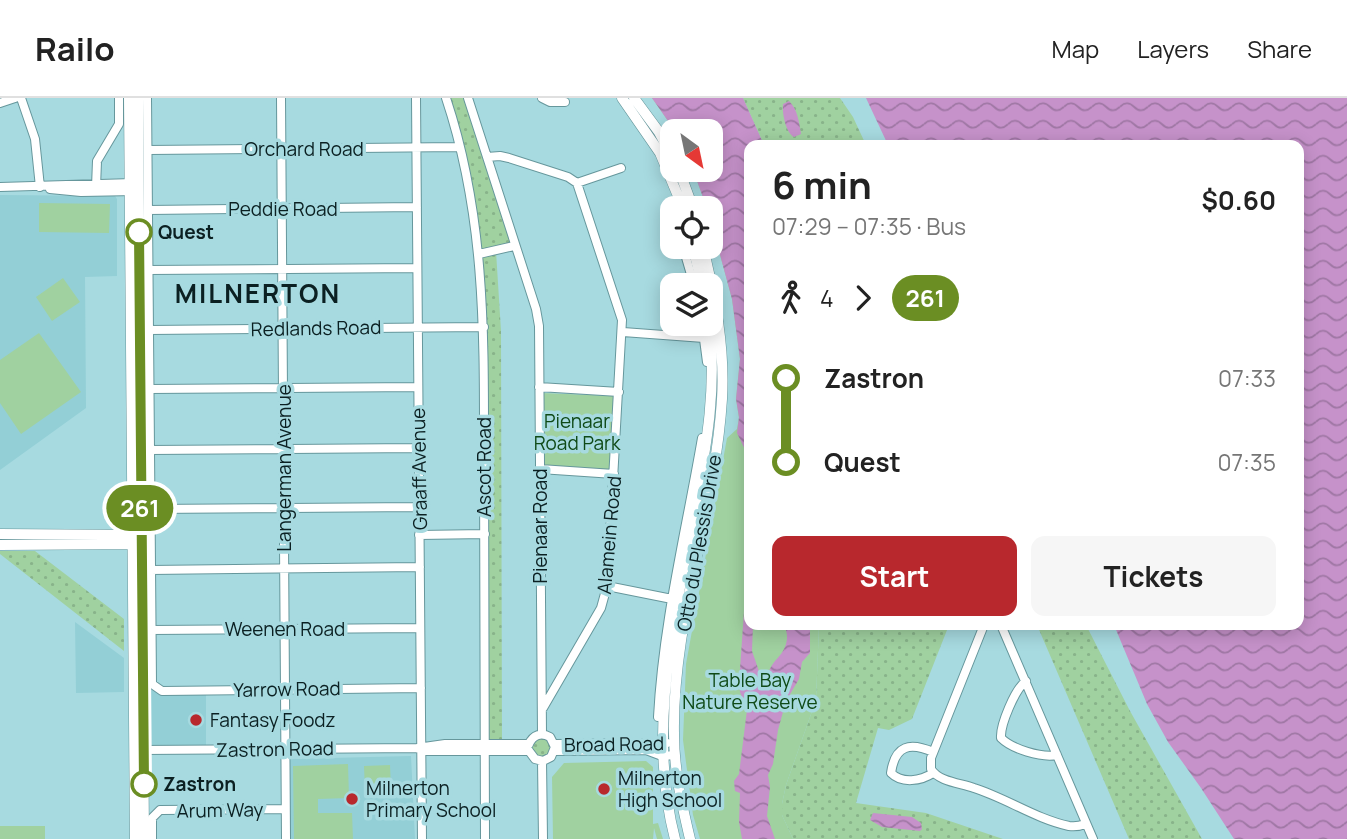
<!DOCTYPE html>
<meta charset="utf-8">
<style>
body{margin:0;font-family:Manrope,sans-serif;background:#f6f6f6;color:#222;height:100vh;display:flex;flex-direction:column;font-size:26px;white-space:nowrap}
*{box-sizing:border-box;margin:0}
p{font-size:23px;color:#767676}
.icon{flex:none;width:38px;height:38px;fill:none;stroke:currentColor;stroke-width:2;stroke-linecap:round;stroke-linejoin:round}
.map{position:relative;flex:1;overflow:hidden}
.details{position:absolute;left:744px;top:42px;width:560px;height:490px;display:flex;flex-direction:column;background:#fff;border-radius:14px;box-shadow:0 4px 18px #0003}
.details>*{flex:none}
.badge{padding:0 14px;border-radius:23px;font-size:24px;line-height:46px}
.needle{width:46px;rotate:147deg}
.buttons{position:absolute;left:660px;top:21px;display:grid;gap:14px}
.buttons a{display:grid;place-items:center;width:63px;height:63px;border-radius:14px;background:#fff;box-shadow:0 4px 18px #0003;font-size:35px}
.map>.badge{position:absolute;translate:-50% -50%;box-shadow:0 0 0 4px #fff}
.legs{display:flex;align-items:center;gap:10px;height:77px;padding:0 28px;font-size:23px}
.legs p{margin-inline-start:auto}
.overview{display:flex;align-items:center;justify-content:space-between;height:119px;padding:0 28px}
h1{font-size:38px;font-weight:700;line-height:52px}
.action{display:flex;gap:14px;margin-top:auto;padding:14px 28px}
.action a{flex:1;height:80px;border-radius:14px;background:#b8282d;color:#fff;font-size:28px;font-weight:700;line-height:80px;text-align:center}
.action a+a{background:#f6f6f6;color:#222}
ul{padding:0 28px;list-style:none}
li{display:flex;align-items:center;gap:24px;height:84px;font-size:26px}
li i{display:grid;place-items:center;width:10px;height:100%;margin:0 9px;background:currentColor}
li i::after{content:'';width:18px;height:18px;margin:-9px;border:5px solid;border-radius:50%;background:#fff}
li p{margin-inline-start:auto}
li:first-child i{background:linear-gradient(#0000 50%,currentColor 0)}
li:last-child i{background:linear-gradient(currentColor 50%,#0000 0)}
header{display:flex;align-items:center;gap:42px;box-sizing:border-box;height:98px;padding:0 35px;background:#fff;border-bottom:2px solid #e0e0e0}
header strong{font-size:33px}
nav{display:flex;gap:38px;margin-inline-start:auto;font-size:24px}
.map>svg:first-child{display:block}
</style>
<header>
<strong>Railo</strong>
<nav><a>Map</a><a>Layers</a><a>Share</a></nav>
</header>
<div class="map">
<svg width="1347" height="741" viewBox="0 0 1347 741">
<defs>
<pattern id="grass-dots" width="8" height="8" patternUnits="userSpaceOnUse" patternTransform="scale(1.75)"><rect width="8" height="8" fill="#a0d1a0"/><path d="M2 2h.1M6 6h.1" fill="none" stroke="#88b38a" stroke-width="1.8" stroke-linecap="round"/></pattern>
<pattern id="water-waves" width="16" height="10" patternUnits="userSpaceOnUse" patternTransform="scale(1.75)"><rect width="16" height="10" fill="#c692ca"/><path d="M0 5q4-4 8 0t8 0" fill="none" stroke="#9f77a4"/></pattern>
</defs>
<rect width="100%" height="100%" fill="#a7dae0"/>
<path fill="#93cfd6" d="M0,97L115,98L117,101V178L85,179L86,310L0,372Z
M75,524L124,560V594L76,595Z
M154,589L206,592V652H144L143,595Z
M411,658L415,741H290V661Z"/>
<path fill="url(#grass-dots)" d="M446,0H468L514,148L496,153L501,233L502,646H486L479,156Z
M743,0H840L853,19L866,47H764Z
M0,453H35L124,521V553L0,456Z
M819,527H949L912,621L889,632L878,630L856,705L926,715L1003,741H793L782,717V706L786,687L816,602Z
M1037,527H1086L1130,613L1202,741H1129Z
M532 649a10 10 0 1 1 20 0a10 10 0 1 1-20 0Z"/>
<path fill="#a0d1a0" d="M652,0H743L764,47H749V527H819L816,602L786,687L782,706V717L793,741H700L693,717L683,642L686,566L727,340L737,331L739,320L736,301L740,261L732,201L719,153L715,144L711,125L710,110H707L693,72H710V33H675Z
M39,105L110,106L109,135L39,134Z
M63,180L80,204L52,223L36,199Z
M39,235L81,294L21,336L0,305V262Z
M542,295L614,298L609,373L543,370Z
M646,663L653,669V726L658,725L663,741H657L654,730L653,741H553L552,679L564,665Z
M348,666L349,700L318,701V715H352L353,741H294L293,668Z
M390,667L391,691L365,692L364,668Z
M0,728H45V741H0Z"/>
<path fill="url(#water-waves)" d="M652,0H743L764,47H749V360L737,335L739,319L736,301L740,261L732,201L719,153L715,144L711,125L710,110H707L693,72H710V33H675Z
M866,0H1347V741H1234L1201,690L1168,644L1147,606L1114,527H1298V47H888Z
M789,3C798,12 799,24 801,36L794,39C786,35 782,16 783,6Z
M749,442V527H753L752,553L762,582C768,577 770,569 775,563C785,553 791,541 784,527H810V555L802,564L799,581L786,603L778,632L773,666L768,677L770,689L767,718L775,741H742L739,724L740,695L735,693L734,683L739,676L747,612L740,594L739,585Z
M873,715L912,719L921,725L922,731L920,733L882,729L870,722Z"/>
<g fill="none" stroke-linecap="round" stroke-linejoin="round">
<g stroke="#66979c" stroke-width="10">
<path id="minor" d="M21,0L35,41L40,89
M147,0L152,586L162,593L421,590
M281,0L286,741
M416,0L422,741
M446,0C486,120 484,239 484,363C485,489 484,615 485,741
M468,0L536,211L539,228L542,636
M542,0L550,4H565
M0,5L15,0
M148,52L459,49
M487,59L500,58L509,60L568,79L577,85L621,70
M0,89L133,85
M96,89L97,63L119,26V0
M50,91L81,94L135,93
M148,112L417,109
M683,149L694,187
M479,156L514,148
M148,172L417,170
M702,226L707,264
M149,232L484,229
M623,234L704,240
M539,289L619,294
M149,291L418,289
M149,352L419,350
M540,371L614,376
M150,411L419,409
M419,437L485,436
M150,472L420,469
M607,488L672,501
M984,527L931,660V671C939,684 960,685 974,690C1006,700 1036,721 1069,728C1075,729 1080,728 1085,726
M1001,527L1093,741
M150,532L420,530
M1026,583C1015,591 1000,627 1001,640C1012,651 1041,660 1057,657
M543,610L601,510L607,488L622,222L577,85
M658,619C663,525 686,433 702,340
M529,646C533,637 541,634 550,639L555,649L551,659L543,663L535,661L529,653
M555,646L667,645
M419,651L427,653H529
M140,652L417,650L445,646H529
M554,653L646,652L662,658L675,657
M933,654C910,644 895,647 891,675C902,686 921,683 933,675
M542,663L543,741
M152,741V720L160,712L285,711"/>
</g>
<g stroke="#66979c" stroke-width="11">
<path id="major" d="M129,0L135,741
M138,0L144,741
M622,0L660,55L683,110
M634,0L659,34L672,58
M679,72L693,110
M693,149L702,187
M0,436L136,437
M0,447L136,446
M675,741C646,630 676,515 696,405C707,344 717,287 709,226
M690,741C682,707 674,672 674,636C672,523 715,414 722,301C725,249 715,199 703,149"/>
</g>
<use href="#minor" stroke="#fff" stroke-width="8"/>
<use href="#major" stroke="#fff" stroke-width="10"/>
</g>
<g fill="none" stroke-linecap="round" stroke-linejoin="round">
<g stroke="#fff" stroke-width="16">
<path id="line-1" d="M139,134L144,686"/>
</g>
<use href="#line-1" stroke="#6b8e23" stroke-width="10"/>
</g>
<g fill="#fff" stroke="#6b8e23" stroke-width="3.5">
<circle cx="139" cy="134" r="12"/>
<circle cx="144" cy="686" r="12"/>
</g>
<g fill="#b8282d" stroke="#a7dae0" stroke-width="2.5">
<circle cx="196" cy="622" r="7"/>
<circle cx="604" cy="691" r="7"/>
<circle cx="352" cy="701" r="7"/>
</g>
<g text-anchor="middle" stroke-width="7" stroke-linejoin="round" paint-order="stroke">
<g font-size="19" fill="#0b2022" stroke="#a7dae0">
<text x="304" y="58">Orchard Road</text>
<text x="283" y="118">Peddie Road</text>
<text transform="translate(316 230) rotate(-1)" y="7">Redlands Road</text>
<text transform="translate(484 369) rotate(-90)" y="7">Ascot Road</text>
<text transform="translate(284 370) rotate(-90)" y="7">Langerman Avenue</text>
<text transform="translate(419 371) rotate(-91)" y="7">Graaff Avenue</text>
<text transform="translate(540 428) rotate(-90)" y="7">Pienaar Road</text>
<text transform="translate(609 437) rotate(-85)" y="7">Alamein Road</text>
<text transform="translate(699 445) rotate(-80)" y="7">Otto du Plessis Drive</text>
<text x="285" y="538">Weenen Road</text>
<text transform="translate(287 591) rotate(-1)" y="7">Yarrow Road</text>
<text transform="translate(614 646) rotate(-1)" y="7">Broad Road</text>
<text transform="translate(275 651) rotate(-1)" y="7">Zastron Road</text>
<text transform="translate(220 712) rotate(-1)" y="7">Arum Way</text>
</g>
<g font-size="19" font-weight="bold" fill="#0b2022" stroke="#a7dae0" text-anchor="start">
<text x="158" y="141">Quest</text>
<text x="163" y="693">Zastron</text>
</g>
<g font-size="19" fill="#0f4a16" stroke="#a7dae0">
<text x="577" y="330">Pienaar<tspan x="577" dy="22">Road Park</tspan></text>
<text x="750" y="589">Table Bay<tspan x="750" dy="22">Nature Reserve</tspan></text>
</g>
<g font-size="19" fill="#0b2022" stroke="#a7dae0" text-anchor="start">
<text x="210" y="629">Fantasy Foodz</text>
<text x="618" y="687">Milnerton<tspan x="618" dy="22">High School</tspan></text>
<text x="366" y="697">Milnerton<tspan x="366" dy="22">Primary School</tspan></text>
</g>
<g font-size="26" font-weight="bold" letter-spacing="2" fill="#0b2022" stroke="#a7dae0">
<text x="258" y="205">MILNERTON</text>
</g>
</g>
</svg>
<div class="buttons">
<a><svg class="needle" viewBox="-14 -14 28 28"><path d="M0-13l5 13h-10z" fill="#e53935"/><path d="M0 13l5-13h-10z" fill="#767676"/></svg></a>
<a><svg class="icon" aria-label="locate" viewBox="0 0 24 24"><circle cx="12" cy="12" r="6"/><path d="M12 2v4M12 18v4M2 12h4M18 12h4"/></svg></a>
<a><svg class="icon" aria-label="layers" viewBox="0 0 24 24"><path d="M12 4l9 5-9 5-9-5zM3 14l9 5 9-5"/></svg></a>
</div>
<b class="badge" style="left:140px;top:410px;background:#6b8e23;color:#fff">261</b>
<section class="details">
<div class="overview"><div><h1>6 min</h1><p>07:29 – 07:35 · Bus</p></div><b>$0.60</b></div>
<div class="legs"><svg class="icon" aria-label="walk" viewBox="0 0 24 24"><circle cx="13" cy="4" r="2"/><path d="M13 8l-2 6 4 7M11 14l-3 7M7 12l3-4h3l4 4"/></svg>4<svg class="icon" aria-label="forward" viewBox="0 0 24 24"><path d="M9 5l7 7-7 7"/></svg><b class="badge" style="background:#6b8e23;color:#fff">261</b></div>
<ul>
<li><i style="color:#6b8e23"></i><b>Zastron</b><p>07:33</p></li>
<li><i style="color:#6b8e23"></i><b>Quest</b><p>07:35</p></li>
</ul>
<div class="action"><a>Start</a><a>Tickets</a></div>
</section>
</div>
